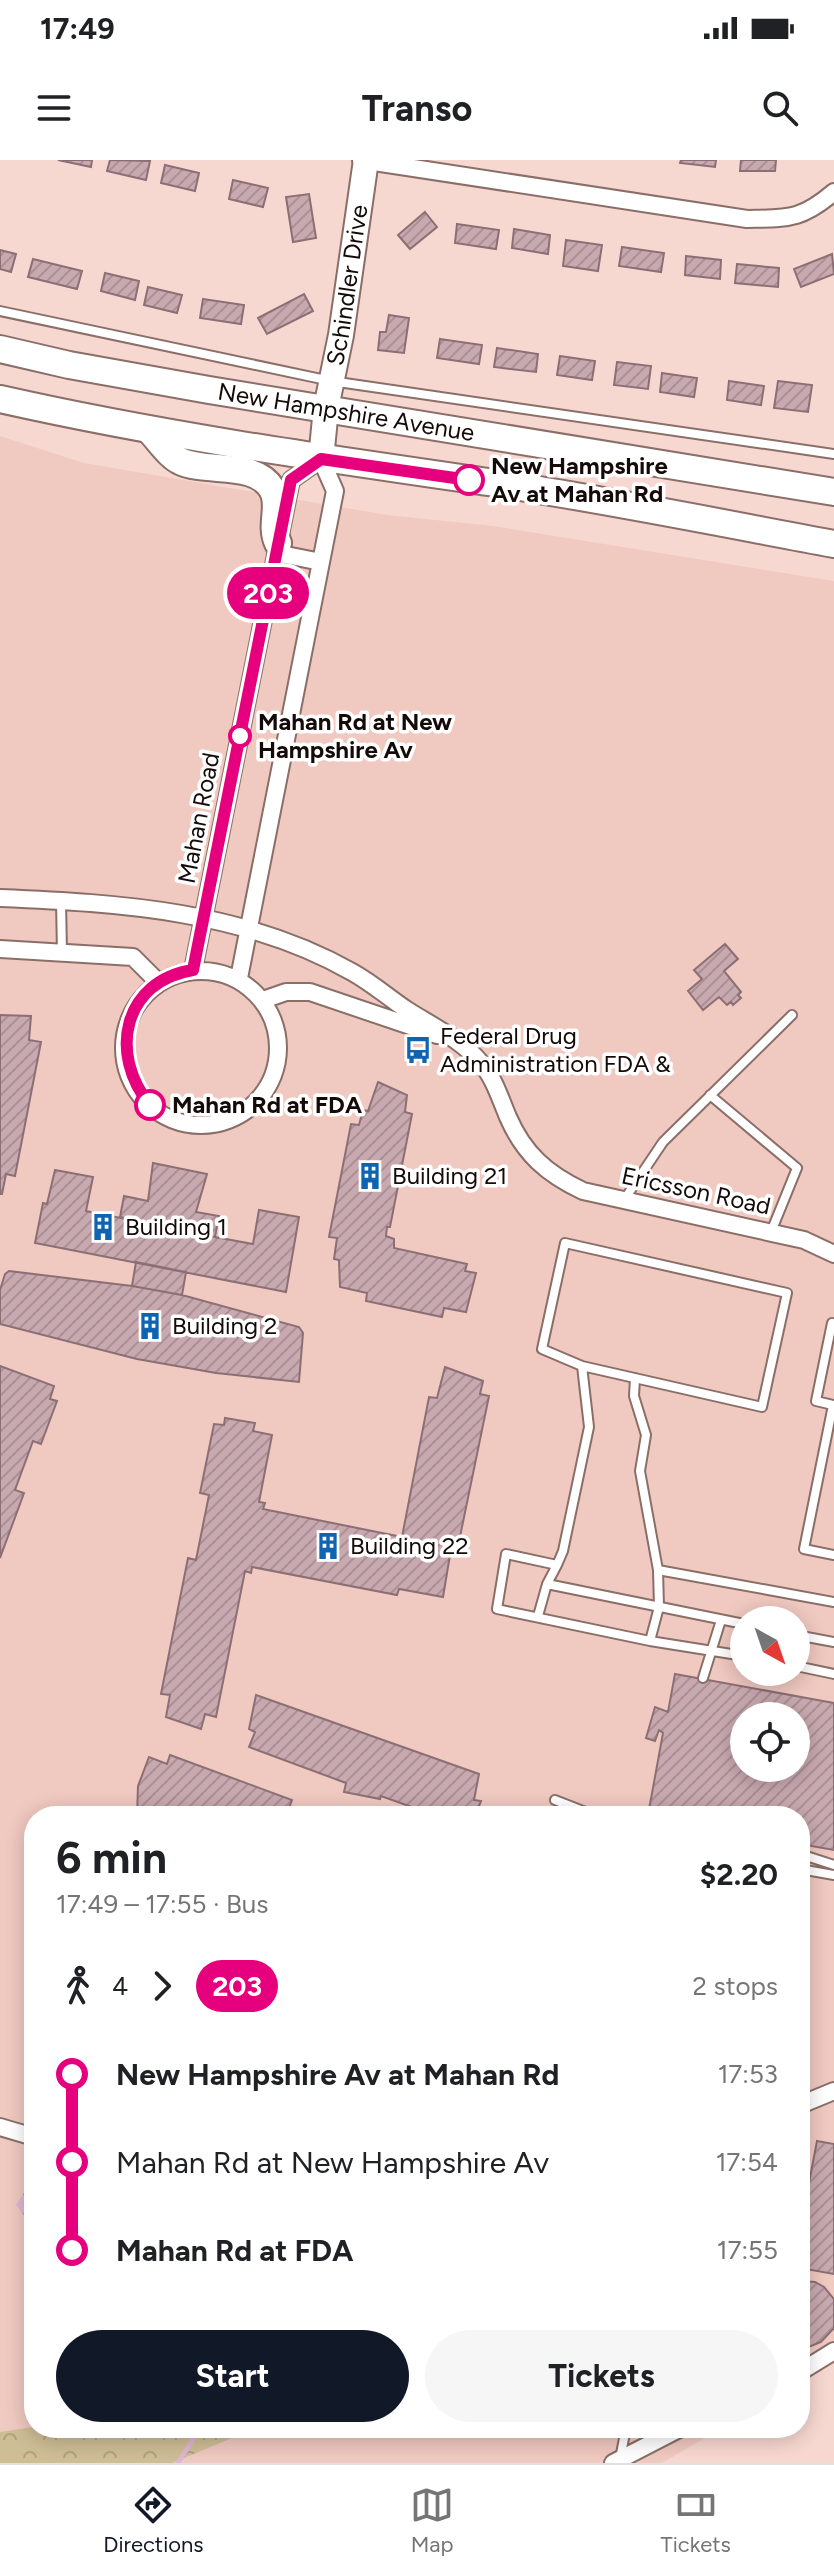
<!DOCTYPE html>
<meta charset="utf-8">
<style>
body{margin:0;font-family:Figtree,sans-serif;background:#f6f6f6;color:#202124;height:100vh;display:flex;flex-direction:column;font-size:30px;white-space:nowrap}
*{box-sizing:border-box;margin:0}
p{font-size:26px;color:#757577}
.icon{flex:none;width:44px;height:44px;fill:none;stroke:currentColor;stroke-width:2;stroke-linecap:round;stroke-linejoin:round}
.map{position:relative;flex:1;overflow:hidden}
.details{position:absolute;left:24px;top:1646px;width:786px;height:632px;display:flex;flex-direction:column;background:#fff;border-radius:32px;box-shadow:0 4px 20px #0003}
.details>*{flex:none}
.badge{padding:0 16px;border-radius:26px;font-size:28px;line-height:52px}
.needle{width:52px;rotate:140deg}
.tools{position:absolute;left:730px;top:1446px;display:grid;gap:16px}
.tools a{display:grid;place-items:center;width:80px;height:80px;border-radius:50%;background:#fff;box-shadow:0 4px 20px #0003;font-size:40px}
.map>.badge{position:absolute;translate:-50% -50%;box-shadow:0 0 0 4px #fff}
.legs{display:flex;align-items:center;gap:12px;height:88px;padding:0 32px;font-size:26px}
.legs p{margin-inline-start:auto}
.summary{display:flex;align-items:center;justify-content:space-between;height:136px;padding:0 32px}
h1{font-size:44px;font-weight:700;line-height:60px}
.button{display:flex;gap:16px;margin-top:auto;padding:16px 32px}
.button a{flex:1;height:92px;border-radius:48px;background:#111827;color:#fff;font-size:32px;font-weight:700;line-height:92px;text-align:center}
.button a+a{background:#f6f6f6;color:#202124}
ul{padding:0 32px;list-style:none}
li{display:flex;align-items:center;gap:28px;height:88px;font-size:30px}
li i{display:grid;place-items:center;width:12px;height:100%;margin:0 10px;background:currentColor}
li i::after{content:'';width:20px;height:20px;margin:-10px;border:6px solid;border-radius:50%;background:#fff}
li p{margin-inline-start:auto}
li:first-child i{background:linear-gradient(#0000 50%,currentColor 0)}
li:last-child i{background:linear-gradient(currentColor 50%,#0000 0)}
.status{display:flex;justify-content:space-between;align-items:center;height:56px;padding:0 40px;background:#fff;direction:ltr}
.status svg{height:22px;fill:currentColor}
header{display:flex;justify-content:space-between;align-items:center;height:104px;padding:0 32px;background:#fff;font-size:36px;font-weight:700}
.tabs{display:flex;justify-content:space-around;align-items:center;height:112px;border-top:2px solid #e0e0e0;background:#fff;font-size:22px;color:#757577}
.tabs a{display:grid;justify-items:center;gap:4px}
.tabs .active{color:#111827}
.map>svg:first-child{display:block}
</style>
<div class="status"><b>17:49</b><svg viewBox="0 0 49 12"><path d="M0 12V9h3v3zM5 12V6h3v6zM10 12V3h3v9zM15 12V0h3v12zM26 1h20v11H26zM47 4h2v5h-2z"/></svg></div>
<header><svg class="icon" aria-label="menu" viewBox="0 0 24 24"><path d="M4 6h16M4 12h16M4 18h16"/></svg>Transo<svg class="icon" aria-label="search" viewBox="0 0 24 24"><circle cx="10" cy="10" r="6"/><path d="M15 15l6 6"/></svg></header>
<div class="map">
<svg width="834" height="2303" viewBox="0 0 834 2303">
<defs>
<pattern id="forest-crowns" width="20" height="18" patternUnits="userSpaceOnUse" patternTransform="scale(2)"><rect width="20" height="18" fill="#cebe96"/><path d="M2 6a3 3 0 1 1 6 0M12 15a3 3 0 1 1 6 0" fill="none" stroke="#b0a280"/></pattern>
<pattern id="water-waves" width="16" height="10" patternUnits="userSpaceOnUse" patternTransform="scale(2)"><rect width="16" height="10" fill="#e1b6d4"/><path d="M0 5q4-4 8 0t8 0" fill="none" stroke="#c09bb4"/></pattern>
<pattern id="building-hatch" width="6" height="6" patternUnits="userSpaceOnUse" patternTransform="scale(2)"><rect width="6" height="6" fill="#c8a9af"/><path d="M-1 1l2-2M0 6l6-6M5 7l2-2" fill="none" stroke="#ab9095"/></pattern>
</defs>
<rect width="100%" height="100%" fill="#f7d8d0"/>
<path fill="#f0c9c0" fill-rule="evenodd" d="M0,276L84,303L387,355L493,366L834,421V2203L800,2223V1656H34V2268H722L662,2303H0ZM744,1460H796V1512H744ZM744,1556H796V1608H744Z"/>
<path fill="url(#forest-crowns)" d="M34,2267V2268H256L172,2303H0V2272Z"/>
<path fill="url(#water-waves)" d="M25,2031L34,2034V2076L28,2061L16,2045Z"/>
<g fill="none" stroke-linecap="round" stroke-linejoin="round">
<path stroke="#e1b6d4" stroke-width="5" d="M178,2303L200,2268"/>
</g>
<path fill="url(#building-hatch)" stroke="#8c6f75" stroke-width="2" fill-rule="evenodd" d="M58,0H92L91,7Z
M110,0L150,1L146,20L107,11Z
M681,0H716L715,7L680,3Z
M741,0H776L775,11H740Z
M165,5L199,13L195,31L161,23Z
M233,20L268,28L263,47L229,39Z
M309,34L316,78L293,82L286,37Z
M425,52L437,67L410,89L398,75Z
M457,64L499,70L496,89L455,83Z
M514,69L550,75L548,94L512,88Z
M566,80L602,85L598,111L563,106Z
M622,87L664,93L661,112L619,106Z
M0,90L16,94L11,112L0,109Z
M832,94L834,114L801,127L794,109Z
M686,96L721,100L720,119L685,115Z
M33,99L82,111L77,129L28,117Z
M737,104L779,108L778,127L735,123Z
M105,113L139,121L135,140L101,131Z
M148,127L182,135L177,153L144,145Z
M304,134L313,151L267,174L258,158Z
M203,139L244,145L241,164L200,158Z
M389,155L409,158L404,193L378,190L380,172H386Z
M440,179L482,185L479,204L437,198Z
M497,188L538,194L536,212L494,207Z
M560,196L595,201L592,220L557,215Z
M617,202L651,206L648,229L614,225Z
M662,213L697,218L694,237L660,232Z
M729,221L764,226L761,245L727,240Z
M778,221L812,225L808,252L774,248Z
M725,784L738,799L724,811L741,832L738,835L741,838L733,845L731,842L727,845L719,837L703,850L688,831L702,819L694,810Z
M0,855L31,856L29,880L41,882L15,1016L6,1014L2,1034H0Z
M378,922L407,935L405,952L412,954L390,1067H387L386,1076L394,1079V1088L467,1104L465,1111L476,1113L466,1152L444,1148L442,1157L366,1141L367,1133L340,1127L339,1100L334,1099L337,1078L329,1077L351,964L359,965L363,950L368,951Z
M153,1003L207,1014L196,1052L219,1056L215,1077L120,1057L124,1036L148,1041Z
M55,1010L93,1017L86,1051L215,1077L253,1084L259,1050L299,1057L286,1132L35,1083L43,1043L47,1044Z
M136,1102L186,1112L182,1135L132,1126Z
M9,1111L132,1126L182,1135L299,1167L303,1173L299,1222L216,1213L137,1199L0,1164V1130L5,1114Z
M0,1206L54,1226L50,1239L57,1241L41,1284L33,1281L15,1330L24,1333L0,1398Z
M445,1207L483,1221L480,1234L489,1236L456,1396L450,1395L443,1437L399,1429L397,1435L252,1407L251,1413L245,1411L216,1557L205,1554L201,1569L166,1557L170,1535L161,1534L188,1398L196,1400L209,1335L200,1333L214,1264L224,1265L225,1258L255,1263L253,1271L272,1275L259,1342L265,1343L263,1349L402,1377L429,1237L437,1238Z
M675,1514L834,1543V1690L800,1684V1656L648,1655L663,1573L659,1570L655,1581L646,1578L655,1547L668,1552ZM744,1556H796V1608H744Z
M256,1535L479,1614L474,1640L481,1641L475,1656H437L381,1636L380,1639L344,1632L346,1623L249,1587L255,1572L249,1569Z
M170,1595L292,1640L289,1648L312,1656H137L138,1626L149,1597L167,1604Z
M817,1981L834,1984V2114L800,2108V2038L806,2039Z
M800,2121L815,2122L824,2127L834,2139V2168L821,2182L811,2186L800,2187Z"/>
<g fill="none" stroke-linecap="round" stroke-linejoin="round">
<g stroke="#8a6e68" stroke-width="12">
<path id="lane" d="M0,151L331,221L834,294
M61,741L62,793
M710,935L797,1008L771,1072
M624,1040L663,982L792,855
M565,1083L787,1133L762,1247L582,1206L542,1189Z
M834,1165L832,1163L816,1241L833,1245L804,1389L834,1395
M635,1218L634,1236L646,1275L640,1311L658,1410L834,1442
M557,1405L563,1391L589,1267L582,1206
M538,1456L547,1424
M744,1464L547,1424L557,1405L506,1394L497,1449L650,1481L744,1496
M796,1475L834,1482
M650,1481L659,1447L658,1410
M796,1506L834,1514
M703,1518L721,1460
M555,1640L596,1656
M800,1694L834,1705
M800,1709L834,1715
M620,2299L626,2268"/>
</g>
<g stroke="#8a6e68" stroke-width="20">
<path id="street" d="M361,0L747,59C789,58 801,60 834,32
M276,393L321,402
M0,738C121,743 245,751 352,812C372,823 389,838 407,850C432,866 462,880 481,903C494,918 500,938 508,957C524,994 547,1014 583,1031L804,1080L834,1094
M0,789L133,797L159,823
M193,810L291,320L321,299L335,331L239,818
M124 888a77 77 0 1 1 154 0a77 77 0 1 1-154 0Z
M263,840L286,832H310L437,875
M800,1945L834,1931
M0,1967L34,1977
M800,2212L834,2191
M613,2303L681,2268"/>
</g>
<g stroke="#8a6e68" stroke-width="28">
<g id="secondary">
<path id="s1" d="M321,299L326,248L341,175L366,0"/>
</g>
</g>
<g stroke="#8a6e68" stroke-width="30">
<g id="primary">
<path id="s2" d="M0,189L69,205L209,230L834,332"/>
<path d="M0,239C164,276 329,299 495,323C608,340 721,363 834,384"/>
<path d="M149,270C158,279 169,296 180,301C206,314 255,300 272,329C282,345 269,364 278,383"/>
</g>
</g>
<use href="#lane" stroke="#fff" stroke-width="8"/>
<use href="#street" stroke="#fff" stroke-width="16"/>
<use href="#secondary" stroke="#fff" stroke-width="24"/>
<use href="#primary" stroke="#fff" stroke-width="26"/>
</g>
<g fill="none" stroke-linecap="round" stroke-linejoin="round">
<g stroke="#fff" stroke-width="18">
<path id="line-1" d="M150,945C108,894 123,821 193,810L291,320L321,299L469,320"/>
</g>
<use href="#line-1" stroke="#e6007e" stroke-width="12"/>
</g>
<defs>
<g id="bus-bare" transform="scale(2.16)"><path d="M-5-6H5V4H4V6H2V4H-2V6H-4V4H-5ZM-3.5-4V0h7V-4ZM-3.5 1.2v1.5H-2V1.2ZM2 1.2v1.5H3.5V1.2Z" fill="#0f64b2" stroke="#fff" stroke-width="2.5" paint-order="stroke"/></g>
<g id="building-bare" transform="scale(2.16)"><path d="M-4-6H4V6H1V3H-1V6H-4ZM-2.5-4.3h1.7v1.8h-1.7ZM.8-4.3h1.7v1.8H.8ZM-2.5-1h1.7V.8h-1.7ZM.8-1h1.7V.8H.8Z" fill="#0f64b2" stroke="#fff" stroke-width="2.5" paint-order="stroke"/></g>
</defs>
<g fill-rule="evenodd">
<use href="#bus-bare" x="418" y="890"/>
<use href="#building-bare" x="370" y="1016"/>
<use href="#building-bare" x="103" y="1067"/>
<use href="#building-bare" x="150" y="1166"/>
<use href="#building-bare" x="328" y="1386"/>
</g>
<g fill="#fff" stroke="#e6007e" stroke-width="4">
<circle cx="469" cy="320" r="14"/>
<circle cx="240" cy="576" r="10"/>
<circle cx="150" cy="945" r="14"/>
</g>
<g text-anchor="middle" stroke-width="7" stroke-linejoin="round" paint-order="stroke">
<g font-size="24" fill="#140a08" stroke="#fff">
<text dy="8" stroke="none"><textPath href="#s1" startOffset="176">Schindler Drive</textPath></text>
<text dy="8" stroke="none"><textPath href="#s2" startOffset="352">New Hampshire Avenue</textPath></text>
<text transform="translate(199 658) rotate(-79)" y="8">Mahan Road</text>
<text transform="translate(696 1031) rotate(12)" y="8">Ericsson Road</text>
</g>
<g font-size="24" font-weight="bold" fill="#140a08" stroke="#fff" text-anchor="start">
<text x="491" y="314">New Hampshire<tspan x="491" dy="28">Av at Mahan Rd</tspan></text>
<text x="258" y="570">Mahan Rd at New<tspan x="258" dy="28">Hampshire Av</tspan></text>
<text x="172" y="953">Mahan Rd at FDA</text>
</g>
<g font-size="24" fill="#140a08" stroke="#fff" text-anchor="start">
<text x="440" y="884">Federal Drug<tspan x="440" dy="28">Administration FDA &amp;</tspan></text>
<text x="392" y="1024">Building 21</text>
<text x="125" y="1075">Building 1</text>
<text x="172" y="1174">Building 2</text>
<text x="350" y="1394">Building 22</text>
</g>
</g>
</svg>
<div class="tools">
<a><svg class="needle" viewBox="-14 -14 28 28"><path d="M0-13l5 13h-10z" fill="#e53935"/><path d="M0 13l5-13h-10z" fill="#757577"/></svg></a>
<a><svg class="icon" aria-label="locate" viewBox="0 0 24 24"><circle cx="12" cy="12" r="6"/><path d="M12 2v4M12 18v4M2 12h4M18 12h4"/></svg></a>
</div>
<b class="badge" style="left:268px;top:433px;background:#e6007e;color:#fff">203</b>
<section class="details">
<div class="summary"><div><h1>6 min</h1><p>17:49 – 17:55 · Bus</p></div><b>$2.20</b></div>
<div class="legs"><svg class="icon" aria-label="walk" viewBox="0 0 24 24"><circle cx="13" cy="4" r="2"/><path d="M13 8l-2 6 4 7M11 14l-3 7M7 12l3-4h3l4 4"/></svg>4<svg class="icon" aria-label="forward" viewBox="0 0 24 24"><path d="M9 5l7 7-7 7"/></svg><b class="badge" style="background:#e6007e;color:#fff">203</b><p>2 stops</p></div>
<ul>
<li><i style="color:#e6007e"></i><b>New Hampshire Av at Mahan Rd</b><p>17:53</p></li>
<li><i style="color:#e6007e"></i><span>Mahan Rd at New Hampshire Av</span><p>17:54</p></li>
<li><i style="color:#e6007e"></i><b>Mahan Rd at FDA</b><p>17:55</p></li>
</ul>
<div class="button"><a>Start</a><a>Tickets</a></div>
</section>
</div>
<nav class="tabs">
<a class="active"><svg class="icon" aria-label="directions" viewBox="0 0 24 24"><path d="M12 3l9 9-9 9-9-9zM9 14v-3h6M13 9l2 2-2 2"/></svg>Directions</a>
<a><svg class="icon" aria-label="map" viewBox="0 0 24 24"><path d="M3 6l6-2 6 2 6-2v14l-6 2-6-2-6 2zM9 4v14M15 6v14"/></svg>Map</a>
<a><svg class="icon" aria-label="tickets" viewBox="0 0 24 24"><path d="M3 7h18v10H3zM15 7v10"/></svg>Tickets</a>
</nav>
